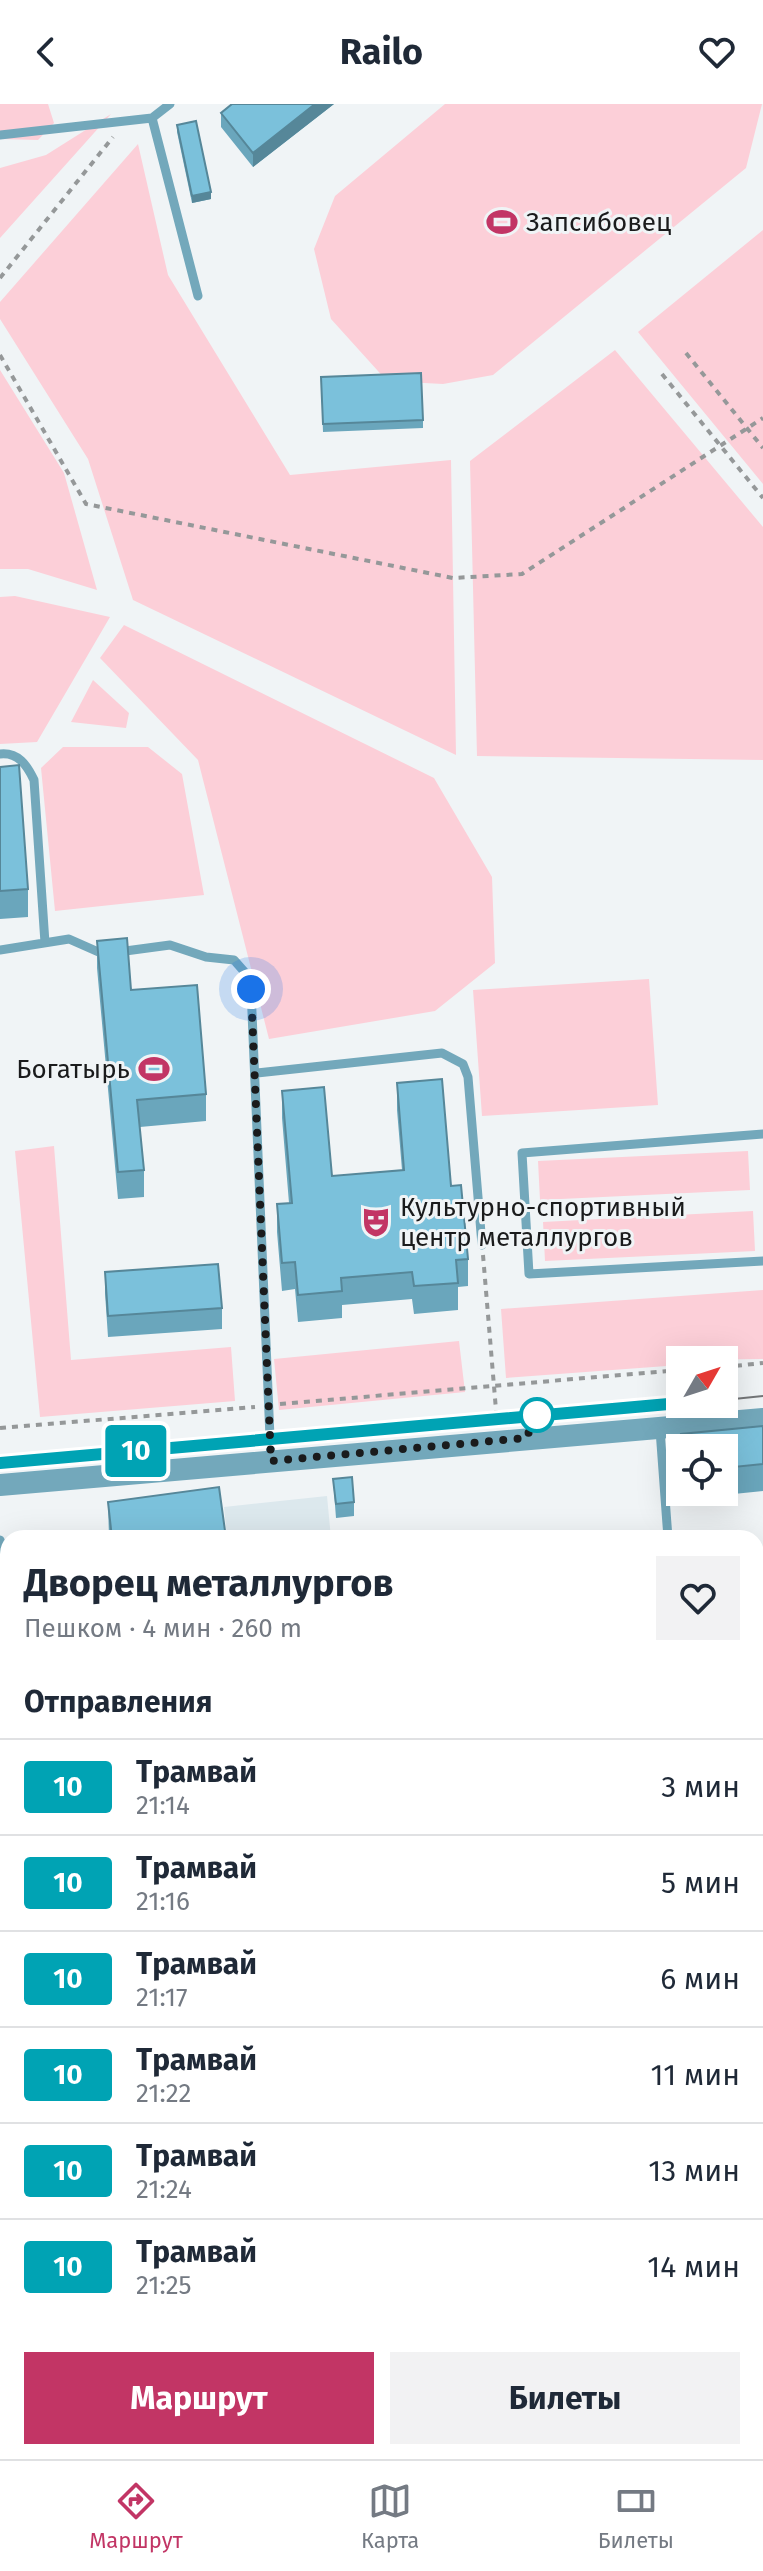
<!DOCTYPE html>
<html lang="ru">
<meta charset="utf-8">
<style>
body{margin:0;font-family:"Fira Sans",sans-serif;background:#f2f2f3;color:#1f2937;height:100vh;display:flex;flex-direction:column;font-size:30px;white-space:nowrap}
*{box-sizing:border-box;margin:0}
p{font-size:26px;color:#747a83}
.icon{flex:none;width:44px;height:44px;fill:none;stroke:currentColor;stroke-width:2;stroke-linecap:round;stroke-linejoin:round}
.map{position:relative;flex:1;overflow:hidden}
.side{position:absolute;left:0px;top:1426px;width:764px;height:930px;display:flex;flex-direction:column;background:#fff;border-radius:24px 24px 0 0;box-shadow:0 8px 32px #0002}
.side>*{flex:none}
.badge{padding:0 16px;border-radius:6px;font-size:28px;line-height:52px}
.needle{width:52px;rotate:51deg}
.fabs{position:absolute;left:666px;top:1242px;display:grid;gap:16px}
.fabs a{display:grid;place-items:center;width:72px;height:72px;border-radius:0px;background:#fff;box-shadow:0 8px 32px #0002;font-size:40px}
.you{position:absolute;width:40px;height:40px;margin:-20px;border:6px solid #fff;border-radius:50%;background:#1a73e8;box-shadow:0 0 0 12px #1a73e833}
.map>.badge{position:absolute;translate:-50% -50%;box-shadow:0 0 0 4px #fff}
h2{padding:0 24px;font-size:30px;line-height:72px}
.round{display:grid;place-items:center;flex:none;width:84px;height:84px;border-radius:0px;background:#f2f2f3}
.head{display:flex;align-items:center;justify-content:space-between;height:136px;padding:0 24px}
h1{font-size:38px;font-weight:700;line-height:60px}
.button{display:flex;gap:16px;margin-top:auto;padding:16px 24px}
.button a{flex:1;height:92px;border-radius:0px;background:#c23565;color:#fff;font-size:32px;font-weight:700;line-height:92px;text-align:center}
.button a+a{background:#f2f2f3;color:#1f2937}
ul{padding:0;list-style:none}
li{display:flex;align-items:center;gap:24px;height:96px;padding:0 24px;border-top:2px solid #e0e1e3}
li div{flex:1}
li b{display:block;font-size:30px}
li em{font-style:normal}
li .badge{min-width:88px;font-weight:700;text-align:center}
header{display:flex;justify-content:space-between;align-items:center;height:104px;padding:0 24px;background:#fff;font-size:36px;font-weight:700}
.tab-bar{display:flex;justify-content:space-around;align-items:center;height:112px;border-top:2px solid #e0e1e3;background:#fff;font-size:22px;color:#747a83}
.tab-bar a{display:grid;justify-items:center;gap:4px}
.tab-bar .current{color:#c23565}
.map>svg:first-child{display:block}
</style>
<header><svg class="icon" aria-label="back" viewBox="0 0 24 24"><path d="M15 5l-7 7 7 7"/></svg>Railo<svg class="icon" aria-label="heart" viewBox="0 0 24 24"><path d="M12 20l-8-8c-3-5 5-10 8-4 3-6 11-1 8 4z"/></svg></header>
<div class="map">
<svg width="763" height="2355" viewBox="0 0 763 2355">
<rect width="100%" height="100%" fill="#f0f4f6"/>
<path fill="#dce8ed" d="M327,1392L331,1434H227L224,1403Z"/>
<path fill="#fccfd8" d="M0,0H48L54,19L38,36L0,35Z
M445,0H762L746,64L493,271L443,280L387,277L331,215L314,145L335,92Z
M111,10L0,134V64L46,51Z
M138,40L168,171L290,371L451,356L456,651L133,496L88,355L0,215V198Z
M763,126V380L638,228Z
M615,246L763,423V656L477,652L470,357Z
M0,266L64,369L97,486L28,465H0Z
M15,492L110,513L37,638L0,640V493Z
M124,521L434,674L492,773L495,859L435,907L269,935L198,656L100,554Z
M93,576L129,609L126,624L71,618Z
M63,643H148L182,670L204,791L55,807L41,664Z
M649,875L658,1001L482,1012L473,886Z
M54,1042L71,1256L231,1243L235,1297L40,1313L15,1047Z
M748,1047L750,1086L540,1096L538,1057Z
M753,1107L755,1147L545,1157L543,1118Z
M763,1186V1255L680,1256V1261L506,1274L501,1205Z
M459,1237L465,1288L279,1306L274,1255Z"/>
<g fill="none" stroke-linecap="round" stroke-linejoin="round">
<path stroke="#959899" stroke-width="4" stroke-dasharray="6 6" stroke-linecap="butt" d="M0,174L113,33
M686,249L763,344
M0,251L86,400L453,474L522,470L763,314
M662,270L763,394
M483,1151L497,1318
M724,1263L763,1259
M280,1300L680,1266
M0,1324L255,1303
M0,1952L8,1945"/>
<path stroke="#73a8bb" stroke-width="9" d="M152,14L198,192
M0,31L152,14L170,0
M0,650C18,648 27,661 34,676L45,839
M0,846L69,835L103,850L170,841L206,853L234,856L249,873L251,885L271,1357
M257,969L442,949L463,960L468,973L482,1141
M763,1030L522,1049L529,1170L763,1157
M660,1326L668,1434
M0,1436L8,1459
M756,1450H763
M0,1498L8,1490
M0,1694L8,1685
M0,1795L8,1786
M756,1836H763
M756,2268L763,2267
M0,2305H8
M199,2348L200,2355
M438,2348L439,2355
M704,2348L705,2355"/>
<path stroke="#73a8bb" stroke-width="22" d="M0,1381L763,1315"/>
<path stroke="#747678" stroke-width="2" d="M724,1296L763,1292
M0,1359L680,1299"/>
</g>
<path fill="#6aa6bc" d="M334,0L253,63L221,23V9Z
M177,21L211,95L192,99L177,28Z
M321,273L423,316V324L323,328Z
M0,663L28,785V813L0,815Z
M97,837L131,886L206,990V1017L140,1023L144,1066V1093L118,1095L97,864Z
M397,979L451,1082L468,1155V1182L458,1183V1206L414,1210L412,1195L342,1201V1214L298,1218L295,1185L282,1187L277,1128V1100L289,1099L282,1014V987L332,1072L402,1066L397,1006Z
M105,1168L222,1204V1225L108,1233L105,1189Z
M763,1322V1387L685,1395L684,1388H724V1344H681V1330Z
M333,1375L354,1398V1412L336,1414Z
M108,1398L226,1434H109Z
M756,1603H763V1802H756Z
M763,1956V2090L756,1984V1957Z
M763,2296V2355H714L713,2348H756V2297Z"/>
<path fill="#568799" d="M315,0H334L253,63V49Z
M211,88V95L192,99V92Z
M8,1651V1678L0,1687V1660Z"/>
<path fill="#7bc1db" stroke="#568799" stroke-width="2" d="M232,0H315L253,49L221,9Z
M196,17L211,88L192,92L177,21Z
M421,269L423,316L323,320L321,273Z
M19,661L28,785L0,787V663Z
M127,834L131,886L197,881L206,990L137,996L144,1066L118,1068L97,837Z
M442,975L451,1082L461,1081L468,1155L456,1156L458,1179L414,1182L412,1168L341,1174L342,1187L298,1191L295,1158L282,1159L277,1100L292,1099L282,987L324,983L332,1072L404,1066L397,979Z
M218,1160L222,1204L108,1212L105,1168Z
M763,1322V1360L724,1364V1344H683L681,1330Z
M352,1373L354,1398L336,1400L333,1375Z
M219,1383L226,1434H112L108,1398Z
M8,1586V1651L0,1660V1594Z
M756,1603H763V1775H756Z
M763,1956V2063L756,1957Z
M763,2296V2343H756V2297Z
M147,2348H195L196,2355H147Z
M367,2348H416V2355H367Z"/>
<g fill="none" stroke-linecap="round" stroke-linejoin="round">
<g stroke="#fff" stroke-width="18">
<path id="line" d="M0,1359L680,1299"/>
</g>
<use href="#line" stroke="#00a3b4" stroke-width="12"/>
<path stroke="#1a1b1c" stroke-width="8" stroke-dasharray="0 14.4" d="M251,885L271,1357L526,1334L537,1311"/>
</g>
<defs>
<g id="stadium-bare" transform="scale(2.4)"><path d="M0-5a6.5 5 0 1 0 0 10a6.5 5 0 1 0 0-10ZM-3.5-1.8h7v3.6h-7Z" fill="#c23565" stroke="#f0f4f6" stroke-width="2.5" paint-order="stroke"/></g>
<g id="theatre-bare" transform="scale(2.4)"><path d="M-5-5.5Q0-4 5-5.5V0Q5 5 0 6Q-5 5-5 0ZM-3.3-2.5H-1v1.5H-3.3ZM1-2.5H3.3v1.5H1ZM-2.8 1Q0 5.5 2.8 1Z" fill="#c23565" stroke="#f0f4f6" stroke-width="2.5" paint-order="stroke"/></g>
</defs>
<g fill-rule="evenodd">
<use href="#stadium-bare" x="502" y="118"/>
<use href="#stadium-bare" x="154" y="965"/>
<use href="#theatre-bare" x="376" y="1118"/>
</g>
<circle fill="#fff" stroke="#00a3b4" stroke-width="4" cx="537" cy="1311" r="16"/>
<g text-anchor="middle" stroke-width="6" stroke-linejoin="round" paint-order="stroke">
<g font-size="26" fill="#1a1b1c" stroke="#f0f4f6" text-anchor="start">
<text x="526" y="127">Запсибовец</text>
<text x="130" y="974" text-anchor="end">Богатырь</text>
<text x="400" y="1112">Культурно-спортивный<tspan x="400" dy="30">центр металлургов</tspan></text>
</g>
</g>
</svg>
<div class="fabs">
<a><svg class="needle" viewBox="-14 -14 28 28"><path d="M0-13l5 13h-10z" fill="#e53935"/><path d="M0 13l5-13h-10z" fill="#747a83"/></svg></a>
<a><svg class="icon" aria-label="locate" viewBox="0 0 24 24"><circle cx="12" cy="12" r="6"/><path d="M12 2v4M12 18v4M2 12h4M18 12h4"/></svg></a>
</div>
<div class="you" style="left:251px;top:885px"></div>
<b class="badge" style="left:136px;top:1347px;background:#00a3b4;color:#fff">10</b>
<section class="side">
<div class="head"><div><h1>Дворец металлургов</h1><p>Пешком · 4 мин · 260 m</p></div><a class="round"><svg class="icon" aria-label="heart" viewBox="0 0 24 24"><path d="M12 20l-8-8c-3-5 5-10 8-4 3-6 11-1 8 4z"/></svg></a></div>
<h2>Отправления</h2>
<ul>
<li><span class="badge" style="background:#00a3b4;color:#fff">10</span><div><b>Трамвай</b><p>21:14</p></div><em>3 мин</em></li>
<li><span class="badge" style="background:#00a3b4;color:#fff">10</span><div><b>Трамвай</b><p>21:16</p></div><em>5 мин</em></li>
<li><span class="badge" style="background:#00a3b4;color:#fff">10</span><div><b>Трамвай</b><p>21:17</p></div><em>6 мин</em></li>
<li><span class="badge" style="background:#00a3b4;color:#fff">10</span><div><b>Трамвай</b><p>21:22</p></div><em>11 мин</em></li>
<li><span class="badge" style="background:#00a3b4;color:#fff">10</span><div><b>Трамвай</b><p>21:24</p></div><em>13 мин</em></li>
<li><span class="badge" style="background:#00a3b4;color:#fff">10</span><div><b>Трамвай</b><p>21:25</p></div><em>14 мин</em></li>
</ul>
<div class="button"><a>Маршрут</a><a>Билеты</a></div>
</section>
</div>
<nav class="tab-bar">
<a class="current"><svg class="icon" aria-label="directions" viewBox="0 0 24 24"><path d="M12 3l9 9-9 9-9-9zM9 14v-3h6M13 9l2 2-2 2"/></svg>Маршрут</a>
<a><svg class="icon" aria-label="map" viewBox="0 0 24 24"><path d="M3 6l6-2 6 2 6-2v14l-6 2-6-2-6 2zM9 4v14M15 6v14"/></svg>Карта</a>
<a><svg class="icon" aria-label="tickets" viewBox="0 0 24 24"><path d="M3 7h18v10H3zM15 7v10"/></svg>Билеты</a>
</nav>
